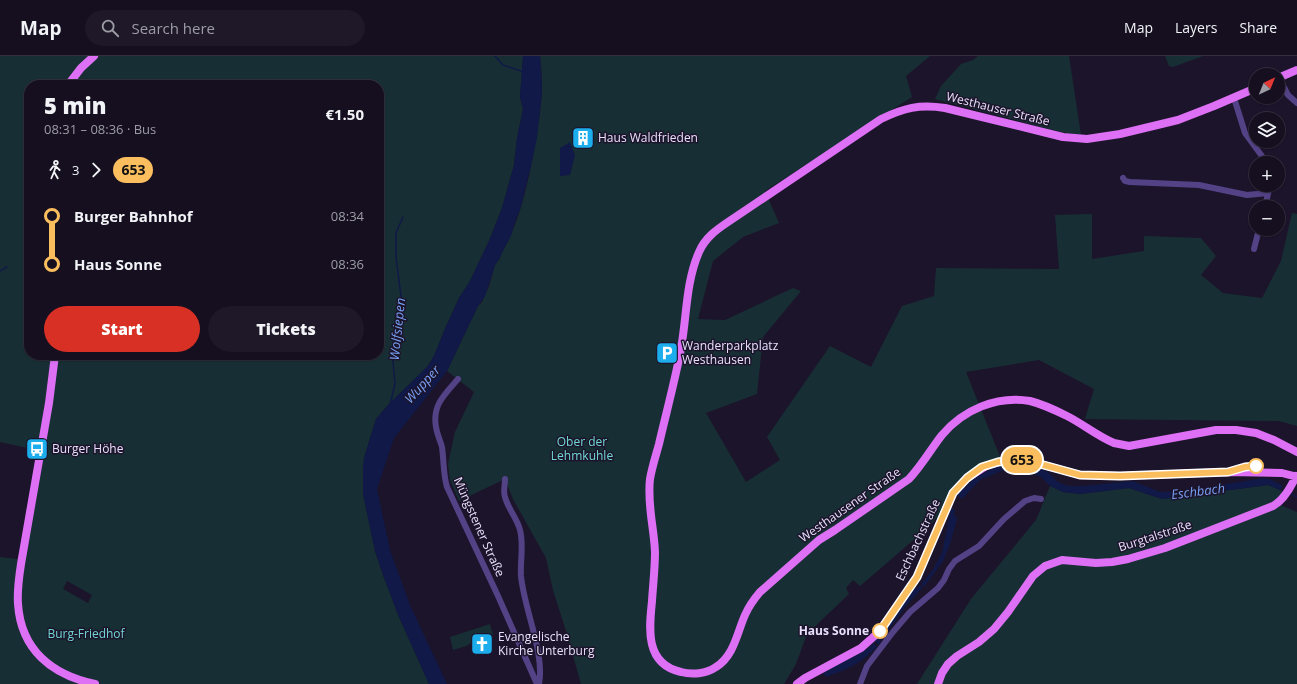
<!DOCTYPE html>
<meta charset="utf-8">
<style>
body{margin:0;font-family:"Open Sans",sans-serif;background:#1e1829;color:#f1f3f6;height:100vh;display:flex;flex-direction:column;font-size:15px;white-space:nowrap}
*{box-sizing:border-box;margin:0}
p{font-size:13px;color:#9d9ca5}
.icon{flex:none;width:22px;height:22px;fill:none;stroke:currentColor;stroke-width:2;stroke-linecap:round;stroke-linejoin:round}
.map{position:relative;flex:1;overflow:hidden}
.details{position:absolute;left:24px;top:24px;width:360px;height:280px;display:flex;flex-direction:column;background:#150f20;border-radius:16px;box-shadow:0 1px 3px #0004,0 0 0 1px #342f3e}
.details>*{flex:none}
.badge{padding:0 8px;border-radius:13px;font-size:14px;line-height:26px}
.needle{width:26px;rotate:43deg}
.tools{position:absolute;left:1249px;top:12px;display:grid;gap:8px}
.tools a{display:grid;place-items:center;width:36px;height:36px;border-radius:50%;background:#150f20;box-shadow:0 1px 3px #0004,0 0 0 1px #342f3e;font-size:20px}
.map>.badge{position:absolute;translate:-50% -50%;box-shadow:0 0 0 2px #fff}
.legs{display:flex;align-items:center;gap:6px;height:44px;padding:0 20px;font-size:13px}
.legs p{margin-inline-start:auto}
.head{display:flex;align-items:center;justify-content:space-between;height:68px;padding:0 20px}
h1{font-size:22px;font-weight:800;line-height:30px}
.primary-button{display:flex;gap:8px;margin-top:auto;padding:8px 20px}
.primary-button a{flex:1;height:46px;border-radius:24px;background:#d93025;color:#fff;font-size:16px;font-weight:800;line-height:46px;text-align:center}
.primary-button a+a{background:#1e1829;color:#f1f3f6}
ul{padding:0 20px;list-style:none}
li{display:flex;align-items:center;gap:14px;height:48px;font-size:15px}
li i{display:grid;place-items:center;width:6px;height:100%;margin:0 5px;background:currentColor}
li i::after{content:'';width:10px;height:10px;margin:-5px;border:3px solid;border-radius:50%;background:#150f20}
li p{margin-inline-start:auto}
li:first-child i{background:linear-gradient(#0000 50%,currentColor 0)}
li:last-child i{background:linear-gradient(currentColor 50%,#0000 0)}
header{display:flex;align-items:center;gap:24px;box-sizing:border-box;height:56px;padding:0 20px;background:#150f20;border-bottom:1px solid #342f3e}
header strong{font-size:19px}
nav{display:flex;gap:22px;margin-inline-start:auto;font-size:14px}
.search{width:280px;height:36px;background:#1e1829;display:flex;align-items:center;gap:10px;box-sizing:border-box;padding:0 14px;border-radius:22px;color:#9d9ca5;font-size:15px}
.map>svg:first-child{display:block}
</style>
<header>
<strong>Map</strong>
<div class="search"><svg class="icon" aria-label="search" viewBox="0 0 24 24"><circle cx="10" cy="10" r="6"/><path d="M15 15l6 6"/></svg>Search here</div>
<nav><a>Map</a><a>Layers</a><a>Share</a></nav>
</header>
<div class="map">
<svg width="1297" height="628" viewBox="0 0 1297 628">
<rect width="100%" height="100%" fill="#1c142b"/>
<path fill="#172f34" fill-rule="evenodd" d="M0,0H523L520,41L523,53L517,82L514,109L502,152L489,185L479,206L470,225L459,242L444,275L434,300L427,311L389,348L376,363L364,402L363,438L375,495L383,519L399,561L429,628H0V501L18,503L37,394L0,386ZM29,29H379V299H29ZM67,525L92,539L88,547L63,533Z
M540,0H930L906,20L912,41L765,135L779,167L743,181L713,205L698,263L725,264L793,232L801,235L763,281L757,338L706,357L746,426L780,404L767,381L830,290L871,311L902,250L934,240L936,212L1059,213L1055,159L1092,158V203L1144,195V180L1201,182L1216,200L1201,219L1223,237L1262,242L1281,205L1292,157L1297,158V370L1279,365L1085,363L1094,333L1039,304L966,316L1001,403C983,407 964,415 953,431C947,441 944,453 939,463L936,462L931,469L860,530L853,524L846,532L849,538L807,578L796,608L784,628H581L566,575L553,534L546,502L513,443L505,423L459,445L450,424L448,408L455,376L474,336L447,315L478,250L482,246L489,230L495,209L500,202L501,198C519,168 528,128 534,94C537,73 542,52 542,30C542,20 541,10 540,0Z
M978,0H1069L1081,79L1061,76L935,43L941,30L961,8L973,4Z
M1165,0H1203L1173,11L1169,10Z
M1268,429L1280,434L1286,438L1278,448L1297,456V628H917L971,543L1036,464L1050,430L1063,436L1080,438L1129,432L1162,443Z
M490,568L493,579L489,581L488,579L473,583V587L468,588L469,589L453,594L450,581Z"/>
<path fill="#101947" d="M523,0H540L542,30L541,46L537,82L531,110L520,154L516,163L511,180L501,198L500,202L495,209L485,240L478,250L447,315L394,382L377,433L390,494L410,549L447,628H429L399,561L383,519L375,495L363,438V412L364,402L376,363L389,348L427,311L434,300L444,275L459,242L470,225L479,206L489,185L502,152L514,109L517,82L523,53L520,41Z
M570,86L575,99L570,119L560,120V92Z
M1006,408H1018L1033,411L1048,416L1058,426L1068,430H1083L1133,425L1160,436L1182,435L1264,422L1272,424L1283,430L1280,434L1268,429L1162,443L1129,432L1080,438L1063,436L1050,430L1041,421L1026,414H1012L1001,415L980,424L962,443L957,439C973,422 983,415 1006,408Z
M951,452L955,454L954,458L957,463L950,488L943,505L924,531L921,528L932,515L942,497Z
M920,529L922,532L906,550L878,589L875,585L888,569L908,539Z
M874,587L877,591C860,608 848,613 826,621L822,616L864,594L867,593Z"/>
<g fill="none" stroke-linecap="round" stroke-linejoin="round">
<path stroke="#101947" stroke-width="1.5" d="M495,0L503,9L524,16
M0,215L7,211
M390,349L395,328L392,294L398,273L402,248L396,201V177L403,161
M1290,437L1297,441"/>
<path stroke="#534386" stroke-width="6" d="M1279,22L1288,39L1297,47
M1234,42L1245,77L1267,107
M1123,122L1125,125L1130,126L1199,129L1247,139L1268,137
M1265,151L1270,129
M1254,193L1259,173
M458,323C445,338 432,349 436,371C437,378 440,384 442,391C444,405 443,418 447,431L498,540L537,628
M505,423C505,429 503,436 505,441C508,453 517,462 520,474C524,489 520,505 521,520C524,553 545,597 539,628
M860,628L867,610L893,576L910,556L938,532L944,524L949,513L955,505L979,490L1004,463L1025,445L1034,442L1041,443"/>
<path stroke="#dd70f4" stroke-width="8" d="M1278,22L1297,14
M68,29L81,12L94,0
M1256,32L1214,50L1178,64L1120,78L1087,83L1063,81L945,52C919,48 904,52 881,63L728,166C716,174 705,182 699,196C685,228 687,264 680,298C674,328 666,358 659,388C656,399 652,411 650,423C647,449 654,471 655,496C655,513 653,529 652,545C649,573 645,608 681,616C692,619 706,618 716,611C734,600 737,577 745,559C749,550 754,543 760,536L819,484L835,474L909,423C922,409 931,393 942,379C963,354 997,339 1030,345C1042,348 1055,354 1067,360C1083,368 1097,380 1114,387C1119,388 1124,389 1129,390L1216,374H1236L1256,377L1274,384L1297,396
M55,299L49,347L21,508C19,521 17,535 18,548C21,594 52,619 95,628
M797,628L805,622L861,592L880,575L917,521L953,437L967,422L986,410L999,406L1012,404L1029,405L1080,419L1120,420L1228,416L1282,417L1297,421
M938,628L942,617L948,608L957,600L979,586L994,573L1008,556L1033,520L1045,510L1062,504L1096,507L1112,506L1128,503L1165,492L1273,450C1284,444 1291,431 1296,420"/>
</g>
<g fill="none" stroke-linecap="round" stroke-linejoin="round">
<g stroke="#fff" stroke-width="9">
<path id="line-1" d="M880,575L917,521L953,437L967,422L982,411L998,406L1012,404L1029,405L1080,419L1120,420L1228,416L1245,411L1256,410"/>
</g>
<use href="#line-1" stroke="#fbbe5e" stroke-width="6"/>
</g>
<defs>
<g id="building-square" transform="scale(1.15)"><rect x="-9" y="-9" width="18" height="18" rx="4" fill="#1caded" stroke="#1c142b"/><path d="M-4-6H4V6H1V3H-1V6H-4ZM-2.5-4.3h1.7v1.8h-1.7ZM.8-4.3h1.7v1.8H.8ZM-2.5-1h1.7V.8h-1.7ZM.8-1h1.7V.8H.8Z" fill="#fff"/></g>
<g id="parking-square" transform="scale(1.15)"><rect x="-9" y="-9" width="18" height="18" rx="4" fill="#1caded" stroke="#1c142b"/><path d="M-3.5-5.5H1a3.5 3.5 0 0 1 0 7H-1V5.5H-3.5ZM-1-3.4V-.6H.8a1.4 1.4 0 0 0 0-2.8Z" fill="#fff"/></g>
<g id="bus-square" transform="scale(1.15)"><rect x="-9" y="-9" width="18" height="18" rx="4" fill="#1caded" stroke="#1c142b"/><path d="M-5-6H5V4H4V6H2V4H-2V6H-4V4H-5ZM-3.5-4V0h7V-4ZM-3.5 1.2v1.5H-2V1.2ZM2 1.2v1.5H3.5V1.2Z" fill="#fff"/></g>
<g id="church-square" transform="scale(1.15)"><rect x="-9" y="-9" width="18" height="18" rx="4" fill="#1caded" stroke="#1c142b"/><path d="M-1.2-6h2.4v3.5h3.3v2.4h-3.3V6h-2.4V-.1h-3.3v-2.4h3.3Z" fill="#fff"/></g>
</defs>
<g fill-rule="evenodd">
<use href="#building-square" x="583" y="82"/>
<use href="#parking-square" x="667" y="297"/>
<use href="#bus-square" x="37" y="393"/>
<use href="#church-square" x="482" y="588"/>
</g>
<g fill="#fff" stroke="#fbbe5e" stroke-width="2">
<circle cx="1256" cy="410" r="7"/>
<circle cx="880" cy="575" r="7"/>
</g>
<g text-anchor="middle" stroke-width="3" stroke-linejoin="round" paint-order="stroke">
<g font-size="12" fill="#e9e0fd" stroke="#1c142b">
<text transform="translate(998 53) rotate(14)" y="4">Westhauser Straße</text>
<text transform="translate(850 449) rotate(-35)" y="4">Westhausener Straße</text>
<text transform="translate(479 471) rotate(66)" y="4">Müngstener Straße</text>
<text transform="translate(1155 480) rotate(-18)" y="4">Burgtalstraße</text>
<text transform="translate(918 484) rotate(-65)" y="4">Eschbachstraße</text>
</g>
<g font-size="12" fill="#e9e0fd" stroke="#1c142b" text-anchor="start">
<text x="598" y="86">Haus Waldfrieden</text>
<text x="682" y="294">Wanderparkplatz<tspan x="682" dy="14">Westhausen</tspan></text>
<text x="52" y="397">Burger Höhe</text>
<text x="498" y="585">Evangelische<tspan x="498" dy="14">Kirche Unterburg</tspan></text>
</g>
<g font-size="12" fill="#70d8d4" stroke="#1c142b">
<text x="582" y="390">Ober der<tspan x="582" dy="14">Lehmkuhle</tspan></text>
<text x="86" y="582">Burg-Friedhof</text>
</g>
<g font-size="12" font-weight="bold" fill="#e9e0fd" stroke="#1c142b" text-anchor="end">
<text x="869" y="579">Haus Sonne</text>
</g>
<g font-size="13" font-style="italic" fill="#77a0f4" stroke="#1c142b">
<text transform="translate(397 273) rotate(-84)" y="5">Wolfsiepen</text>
<text transform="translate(422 328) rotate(-48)" y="5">Wupper</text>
<text transform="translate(1198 435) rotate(-7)" y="5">Eschbach</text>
</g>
</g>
</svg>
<div class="tools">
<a><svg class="needle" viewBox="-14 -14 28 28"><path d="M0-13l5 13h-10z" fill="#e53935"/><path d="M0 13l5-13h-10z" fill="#9d9ca5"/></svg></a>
<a><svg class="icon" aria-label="layers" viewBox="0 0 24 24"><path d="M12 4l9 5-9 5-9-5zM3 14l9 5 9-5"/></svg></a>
<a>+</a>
<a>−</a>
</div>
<b class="badge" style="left:1022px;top:404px;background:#fbbe5e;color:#111">653</b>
<section class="details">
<div class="head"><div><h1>5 min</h1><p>08:31 – 08:36 · Bus</p></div><b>€1.50</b></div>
<div class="legs"><svg class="icon" aria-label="walk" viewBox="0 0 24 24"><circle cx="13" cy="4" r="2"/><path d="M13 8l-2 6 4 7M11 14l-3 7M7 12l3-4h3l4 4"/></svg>3<svg class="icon" aria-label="forward" viewBox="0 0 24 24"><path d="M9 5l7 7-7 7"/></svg><b class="badge" style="background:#fbbe5e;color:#111">653</b></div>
<ul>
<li><i style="color:#fbbe5e"></i><b>Burger Bahnhof</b><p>08:34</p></li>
<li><i style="color:#fbbe5e"></i><b>Haus Sonne</b><p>08:36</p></li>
</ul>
<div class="primary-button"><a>Start</a><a>Tickets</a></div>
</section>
</div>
